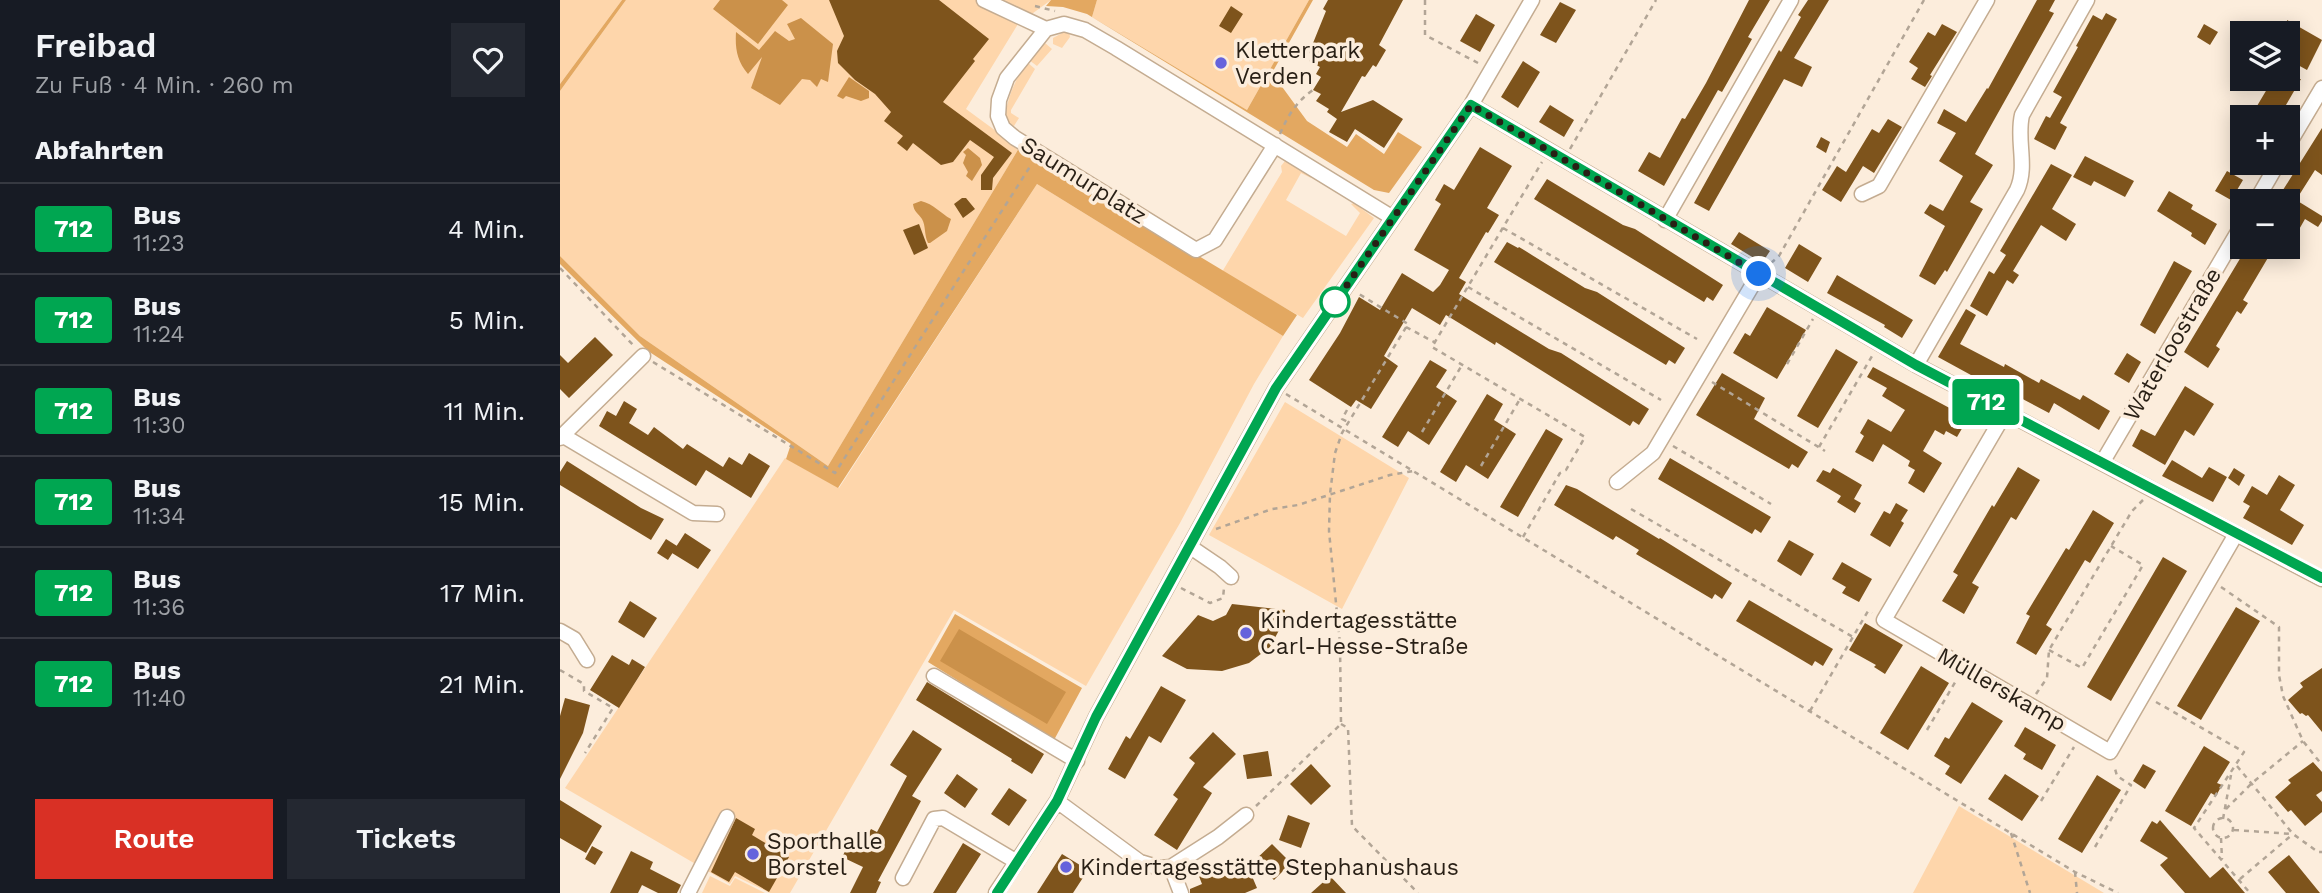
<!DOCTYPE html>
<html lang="de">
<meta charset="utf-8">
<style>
body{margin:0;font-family:"Work Sans",sans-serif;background:#242831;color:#f1f3f6;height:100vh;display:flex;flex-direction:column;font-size:26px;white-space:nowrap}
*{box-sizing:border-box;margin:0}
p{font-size:23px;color:#9ea1a6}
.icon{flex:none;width:38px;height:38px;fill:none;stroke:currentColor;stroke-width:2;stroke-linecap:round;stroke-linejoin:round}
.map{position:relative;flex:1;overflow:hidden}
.sheet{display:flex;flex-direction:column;background:#171b24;width:560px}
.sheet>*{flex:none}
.badge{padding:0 14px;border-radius:5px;font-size:24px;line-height:46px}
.fabs{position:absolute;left:1670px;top:21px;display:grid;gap:14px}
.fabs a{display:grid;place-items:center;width:70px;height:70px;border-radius:0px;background:#171b24;box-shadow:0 4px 18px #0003;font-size:35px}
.you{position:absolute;width:35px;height:35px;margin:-18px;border:5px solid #fff;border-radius:50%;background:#1a73e8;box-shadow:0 0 0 10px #1a73e833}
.map>.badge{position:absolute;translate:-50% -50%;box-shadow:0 0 0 4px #fff}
h2{padding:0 35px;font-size:26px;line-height:63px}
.round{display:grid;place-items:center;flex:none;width:74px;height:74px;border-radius:0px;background:#242831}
.headline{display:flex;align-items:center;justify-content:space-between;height:119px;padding:0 35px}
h1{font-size:33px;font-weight:600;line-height:52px}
.cta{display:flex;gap:14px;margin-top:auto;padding:14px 35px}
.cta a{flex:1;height:80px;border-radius:0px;background:#d93025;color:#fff;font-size:28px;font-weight:600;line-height:80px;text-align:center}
.cta a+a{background:#242831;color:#f1f3f6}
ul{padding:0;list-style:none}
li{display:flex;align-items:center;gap:21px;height:91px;padding:0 35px;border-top:2px solid #363941}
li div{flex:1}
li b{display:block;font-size:26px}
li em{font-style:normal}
li .badge{min-width:77px;font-weight:700;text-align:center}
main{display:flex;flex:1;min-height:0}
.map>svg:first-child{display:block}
</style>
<main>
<section class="sheet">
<div class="headline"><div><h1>Freibad</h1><p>Zu Fuß · 4 Min. · 260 m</p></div><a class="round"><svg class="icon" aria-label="heart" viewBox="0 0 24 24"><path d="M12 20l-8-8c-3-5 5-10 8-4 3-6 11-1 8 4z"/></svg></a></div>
<h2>Abfahrten</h2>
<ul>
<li><span class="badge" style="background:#00a651;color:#fff">712</span><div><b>Bus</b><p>11:23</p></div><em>4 Min.</em></li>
<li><span class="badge" style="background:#00a651;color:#fff">712</span><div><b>Bus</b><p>11:24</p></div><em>5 Min.</em></li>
<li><span class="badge" style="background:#00a651;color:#fff">712</span><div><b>Bus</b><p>11:30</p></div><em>11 Min.</em></li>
<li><span class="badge" style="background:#00a651;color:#fff">712</span><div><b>Bus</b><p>11:34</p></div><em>15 Min.</em></li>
<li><span class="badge" style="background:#00a651;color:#fff">712</span><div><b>Bus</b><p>11:36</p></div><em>17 Min.</em></li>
<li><span class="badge" style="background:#00a651;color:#fff">712</span><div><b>Bus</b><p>11:40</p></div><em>21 Min.</em></li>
</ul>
<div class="cta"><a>Route</a><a>Tickets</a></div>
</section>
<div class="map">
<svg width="1762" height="893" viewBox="0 0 1762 893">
<rect width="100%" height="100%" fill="#fceddc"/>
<path fill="#fed6ab" d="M0,0H62L0,84Z
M66,0H491L458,24L406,109L459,148L268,466L80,336L0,256V91Z
M537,0H749L687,110L532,17Z
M506,31L509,32L510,37L502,48L493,44V38Z
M485,43L492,49L477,66L469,60Z
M467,62L475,69L451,110V113L459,118L454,126H449L445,119C447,98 455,80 467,62Z
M725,161L750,175L751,178L741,173L726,200L786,236L800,213L791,204L794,203L814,218L743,318L662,272L722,172L721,166Z
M477,184L723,336L694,384L620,523L526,686L394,610L230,893H210L175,876L170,884L5,788L225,458L279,488Z
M725,402L849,478L782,609L649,535Z
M1399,806L1544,893H1353Z
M150,876L170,886L175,878L205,893H142Z"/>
<path fill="#e3a861" d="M62,0H66L0,91V84Z
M491,0H537L532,17L687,110L749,0H753L712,73L747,121L787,147L796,134L824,154L838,132L862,147L829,193L814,190L527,14L503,7L486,6Z
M459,148L737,315L723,336L477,184L278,488L226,459L231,444L88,351L0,264V256L80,336L268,466Z
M395,614L522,688L494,740L368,662Z"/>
<path fill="#cb914a" d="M160,0H222L228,5L198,44L153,9Z
M241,18L273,44L268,82L261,79L257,87L250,80L242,79L220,105L191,88L202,57L188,74C177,61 175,49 176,32L199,50L215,31L229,41L235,39L227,24Z
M289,77L309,91V98L301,101L286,96L283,99L277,96Z
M408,148L420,158L422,165L412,181L406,176L408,172L403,163L406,155L403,152Z
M361,201C374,204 380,213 391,219L387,231L370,243H368C364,235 366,226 362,219C358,213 354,212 353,204Z
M399,629L506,692L487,724L380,661Z"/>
<path fill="#7e541c" d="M269,0H379L429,39L413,59L415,61L383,102L452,153L433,178L432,190H421V175L434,157L410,140L393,162L381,165L353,143L347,151L337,143L343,136L324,121L331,112L315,94L295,80L278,63L277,51L284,36Z
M768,0H843L819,45L826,50L816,67L813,65L805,77L802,76L781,112L813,100L843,119L824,148L795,129L787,142L769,132L777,119L767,112L769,109L756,101L761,94L753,90L761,77L756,74L760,67L749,61L753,55L749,53L766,11L763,9Z
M1189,0H1210L1188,37L1192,39L1162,92L1158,90L1104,186L1078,171L1089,152L1100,158L1122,118L1125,119L1146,83Z
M1248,0H1269L1234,58L1252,67L1242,87L1224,79L1149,211L1134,203L1219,50L1221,52L1241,17L1238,15Z
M1477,0H1495L1489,11L1494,13L1415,154L1433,165L1410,202L1423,209L1387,272L1385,270L1375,285L1359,276L1385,226L1364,213L1370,204L1383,211L1403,176L1379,161L1396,133L1377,123L1384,109L1406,122L1427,88L1428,89Z
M1000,2L1016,10L996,43L980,35Z
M671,6L683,14L671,33L659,26Z
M1546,13L1557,19L1500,123L1507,127L1495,150L1474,139L1486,116L1490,118L1502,97L1493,92L1518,47L1516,46L1533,15L1542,20Z
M916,14L935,25L920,52L900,41Z
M1727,20L1762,40L1747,70L1727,59Z
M1382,24L1397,32L1370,75L1372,76L1365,87L1351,79L1358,68L1349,62L1368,32L1375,36Z
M1644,24L1658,32L1650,45L1637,37Z
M963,61L980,72L958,108L941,97Z
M1713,79H1741L1719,117L1697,106Z
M990,105L1014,120L1004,137L979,122Z
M1328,119L1342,127L1314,173L1303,166L1281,202L1262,190L1277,166L1286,172L1312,129L1319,133Z
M1762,128V175L1755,170L1736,200L1762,216V221L1758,227L1745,219L1737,233L1727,227V201H1716Z
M1261,137L1270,142L1266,153L1256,147Z
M920,147L952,166L927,208L939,215L928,233L926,232L899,278L906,282L899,294L989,349L1001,353L1089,409L1079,425L1073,421L1070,426L936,342L935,345L886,315L880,325L852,308L824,356L838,366L811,409L796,400L791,407L749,380L780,333L799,297L820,310L842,273L873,292L880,285L889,270L854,250L881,204L875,200L884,184L894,190Z
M1525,156L1574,181L1565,197L1534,181L1531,186L1513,177Z
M1491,164L1512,175L1492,209L1516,224L1506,241L1481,225L1453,271L1459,275L1453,284L1447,280L1427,316L1410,306L1429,271L1434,274L1446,255L1440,251Z
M1667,171L1683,180L1671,200L1655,191Z
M987,179L1063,225L1075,229L1163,285L1153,301L1147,297L1144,302L974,199Z
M1609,191L1633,205L1631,209L1657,224L1645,245L1631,236L1632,233L1597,211Z
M402,198H406L415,209L403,218L394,204Z
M359,224L368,248L354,255L343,230Z
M1179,232L1210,251L1202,263L1171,244Z
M947,242L958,248L959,247L1025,288L1037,292L1125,348L1115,364L1109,360L1106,365L934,262Z
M1239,244L1262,258L1248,282L1225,268Z
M1687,247H1693L1709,256L1683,300L1688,303L1681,314L1677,311L1656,346L1660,349L1648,368L1624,352Z
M1614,261L1632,271L1595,334L1580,325Z
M1277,275L1353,320L1342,338L1324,327L1325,325L1267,293Z
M1207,307L1246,330L1217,379L1173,353L1185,333L1190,336Z
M1406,309L1416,315L1400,344L1444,367L1445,364L1479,383L1481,379L1520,400L1523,395L1550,411L1539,430L1494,403L1489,413L1455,395L1453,398L1378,357Z
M35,337L53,355L9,398L0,389V355L8,363Z
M1276,349L1298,362L1258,428L1237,416Z
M1567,353L1581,362L1569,383L1554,374Z
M870,360L887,370L876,387L897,401L869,445L848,431L838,447L822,437Z
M1313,367L1397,412L1393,419L1404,425L1397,437L1386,431L1384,435L1375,430L1363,451L1382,463L1364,493L1348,483L1355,470L1348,466L1350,461L1323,444L1313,462L1295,452L1304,436L1300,433L1308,419L1331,432L1345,410L1322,396L1327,388L1307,377Z
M1162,373L1205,398L1194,419L1248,452L1238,468L1232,464L1229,469L1136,415Z
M1625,386L1654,404L1634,436L1625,430L1605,465L1572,446L1581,429L1595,436Z
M927,394L943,404L934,420L956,434L928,479L906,465L896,482L880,472Z
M64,401L77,409L69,423L88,435L94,427L123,449L127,444L163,467L169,457L182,465L189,453L210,466L191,498L146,470L136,486L39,426L47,411L56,416Z
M986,429L1003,439L958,517L940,507Z
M1110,458L1211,517L1201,533L1195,529L1192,534L1098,479Z
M1612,460L1642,478L1649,467L1667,477L1653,502L1602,476Z
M7,461L81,508L104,519L91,540L0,485V472Z
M1458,467L1480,480L1456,520L1451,517L1412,583L1419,587L1404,614L1382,601L1398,575L1393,572L1432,505L1434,507Z
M1273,468L1302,485L1294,499L1301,503L1295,513L1277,502L1281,496L1256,481L1263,470L1270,473Z
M1674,468L1685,475L1679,486L1668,478Z
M1719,475L1735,485L1720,510L1744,525L1732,545L1683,518L1690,506L1683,502L1692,486L1707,495Z
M1006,485L1017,489L1099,539L1100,538L1172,583L1162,599L1155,594L1152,599L1076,554L1079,550L1056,536L1053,540L994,505Z
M1336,503L1348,510L1341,521L1344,523L1330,547L1310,535L1324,511L1330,514Z
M1533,510L1554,523L1530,563L1525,560L1486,625L1492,629L1476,655L1456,643L1470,616L1466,614L1506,548L1509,550Z
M125,533L151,550L138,569L112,553Z
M106,539L117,546L108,560L97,553Z
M1229,540L1254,554L1241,576L1217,561Z
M1603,557L1627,571L1551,701L1527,687Z
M1282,562L1312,579L1299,602L1282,593L1286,587L1272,579Z
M1189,600L1273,649L1263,666L1255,661L1252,666L1176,621Z
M70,601L97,618L84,638L58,622Z
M672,604L725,610L724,621L710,647L689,663L662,671L627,669L602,656L638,615L653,621L666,615Z
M1676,607L1700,621L1641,720L1617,706Z
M1305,623L1343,645L1325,674L1314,667L1316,665L1289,650Z
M52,655L69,665L72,659L85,667L59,708L30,690Z
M1361,666L1389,683L1348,750L1320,733Z
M1762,668V732L1748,715L1746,716L1742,713L1740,714L1728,700L1743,687L1740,683Z
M367,682L484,754L472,774L451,761L452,759L356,700Z
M601,686L626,700L601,743L589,736L565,779L548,769L566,736L570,739Z
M5,698L30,705L23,733L0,779V716Z
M1412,702L1443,721L1401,784L1385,774L1390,766L1374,756L1385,737L1389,739Z
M1465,727L1496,745L1482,770L1463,759L1466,754L1454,746Z
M353,730L382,749L352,796L361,801L318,881L321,882L316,893H290L303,867L282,857L288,846L299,851L311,829L317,832L347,776L330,765Z
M653,732L676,754L643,787L652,793L617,850L594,835L618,799L613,795L635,763L629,758Z
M1644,746L1670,762L1657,783L1662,785L1656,796L1651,793L1631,826L1605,811Z
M708,751L712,776L687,779L683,755Z
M1753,762L1762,772V791L1756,795L1762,802V812L1745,826L1731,810L1728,812L1715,797L1731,783L1728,780Z
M751,764L771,786L751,805L730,784Z
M1583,764L1596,771L1585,789L1573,781Z
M397,774L418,789L405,808L384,793Z
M1445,774L1479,796L1462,821L1428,799Z
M1537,775L1561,790L1522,853L1498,839Z
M449,788L467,800L449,826L431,814Z
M0,800L42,826L26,853L0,838Z
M728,815L750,823L741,848L719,840Z
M176,818L195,829L192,835L229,857L209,892L175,872L169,882L151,872Z
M1600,820L1650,878L1663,867L1685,893H1625L1600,865L1608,858L1580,841L1592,821L1597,824Z
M403,843L421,854L396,893H373Z
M712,844L731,863L714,880L694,861Z
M32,846L43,852L35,865L25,859Z
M71,851L93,862L90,869L121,885L117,893H98L82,885L78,893H50Z
M502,854L528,870L513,893H477Z
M1729,855L1760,893H1726L1708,872Z
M686,862L697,888L685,893H630V889L642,884L637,871L651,866L654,874Z
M770,876L786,893H751Z"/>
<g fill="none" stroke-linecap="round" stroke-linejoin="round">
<g stroke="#c4ac91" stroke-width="17">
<path id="minor" d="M424,0L486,29
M911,105L1356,365L1762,579
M715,145L655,240L636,250L455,138L443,128L438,116L439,100L447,78L486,29L504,24L525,30L556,48L833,218
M1727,147L1762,88
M1302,194L1319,186L1427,0
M1696,201L1718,163
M1105,220L1231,0
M1356,365L1457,190C1468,166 1456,140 1462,115L1527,0
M1445,413L1324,620L1550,752L1676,534
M2,435L133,513L157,514
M0,438L83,356
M1542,463L1682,225
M1057,482L1093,453L1199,274
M629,546L660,567L671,577
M0,631L14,639L27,660
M374,676L517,761
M497,801L580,862L600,868L611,867L658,837L686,815
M611,867L621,893
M343,878L374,819L383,818L457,862
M128,893L167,817
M436,893L497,801L536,717L716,388L911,105L972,0"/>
</g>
<path stroke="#b2a596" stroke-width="2.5" stroke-dasharray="5 5" stroke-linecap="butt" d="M865,0V35L918,63
M475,6L495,11
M720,134C728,115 737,101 753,90
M1010,149L1096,0
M943,228L1137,339
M1211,263L1219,256L1364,0
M0,268L75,347
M908,287L1101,400
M846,327L874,342
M93,362L275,473L471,165
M1227,364L1253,319
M1152,382L1265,451
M726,394L1515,872L1558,893
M787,410L782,419L788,422
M862,432L902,365
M1113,446L1211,504
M1259,447L1312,356
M921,466L960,399
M1071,509L1293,637
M656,529L712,509L738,505L830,475L853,471
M963,537L1000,473L1006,470L1025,437L872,347L982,162
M1661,587L1719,627V675L1723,696L1743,741L1762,765
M621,588L650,603L663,598L664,588
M1489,650L1522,668L1583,565L1551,546
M0,670L24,684V691L53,708L25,753
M1476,694L1487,678L1489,650L1572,511L1583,500
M1596,702L1684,752L1634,828L1690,893
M1250,711L1308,611L1312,613
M781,724L788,728L792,826L858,893
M1367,730L1397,679
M1677,766L1733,834L1758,852H1762
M1481,801L1514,747
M696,806L781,724L780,644L769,531L770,494L775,453L782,433L848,324L799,294
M1666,809L1692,783L1743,741
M1653 828a10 10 0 1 1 20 0a10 10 0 1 1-20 0Z
M1663,819L1671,775
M1674,830L1733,834
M1451,833L1470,893
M1661,838L1662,859
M1535,847L1571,785L1557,776L1554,765
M1515,872L1517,893
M1680,879L1733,834"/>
<use href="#minor" stroke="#fff" stroke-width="14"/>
</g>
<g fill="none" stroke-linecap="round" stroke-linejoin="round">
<g stroke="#fff" stroke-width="16">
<path id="line" d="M437,893L497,801L536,717L716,388L911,105L1356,365L1762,578"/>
</g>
<use href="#line" stroke="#00a651" stroke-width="10"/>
<path stroke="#281f15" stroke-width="7" stroke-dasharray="0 12.6" d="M775,302L774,304L911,105L1199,274"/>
</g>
<g fill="#6563dc" stroke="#fceddc" stroke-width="2.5">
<circle cx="661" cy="63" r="7"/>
<circle cx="686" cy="633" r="7"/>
<circle cx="193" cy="854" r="7"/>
<circle cx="506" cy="867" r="7"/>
</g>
<circle fill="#fff" stroke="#00a651" stroke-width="3.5" cx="775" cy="302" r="14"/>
<g text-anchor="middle" stroke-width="7" stroke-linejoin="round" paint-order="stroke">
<g font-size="23" fill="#281f15" stroke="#fceddc" text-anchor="start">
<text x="675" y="58">Kletterpark<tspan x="675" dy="26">Verden</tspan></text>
<text x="700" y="628">Kindertagesstätte<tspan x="700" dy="26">Carl-Hesse-Straße</tspan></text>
<text x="207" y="849">Sporthalle<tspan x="207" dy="26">Borstel</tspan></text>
<text x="520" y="875">Kindertagesstätte Stephanushaus</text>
</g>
<g font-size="23" fill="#281f15" stroke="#fceddc">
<text transform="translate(524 180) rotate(32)" y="8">Saumurplatz</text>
<text transform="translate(1612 344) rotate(-60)" y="8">Waterloostraße</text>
<text transform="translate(1442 689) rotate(30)" y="8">Müllerskamp</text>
</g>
</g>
</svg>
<div class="fabs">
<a><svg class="icon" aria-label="layers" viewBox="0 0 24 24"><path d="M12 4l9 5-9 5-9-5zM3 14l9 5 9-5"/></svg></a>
<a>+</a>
<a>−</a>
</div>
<div class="you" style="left:1199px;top:274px"></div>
<b class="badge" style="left:1426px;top:402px;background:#00a651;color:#fff">712</b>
</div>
</main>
